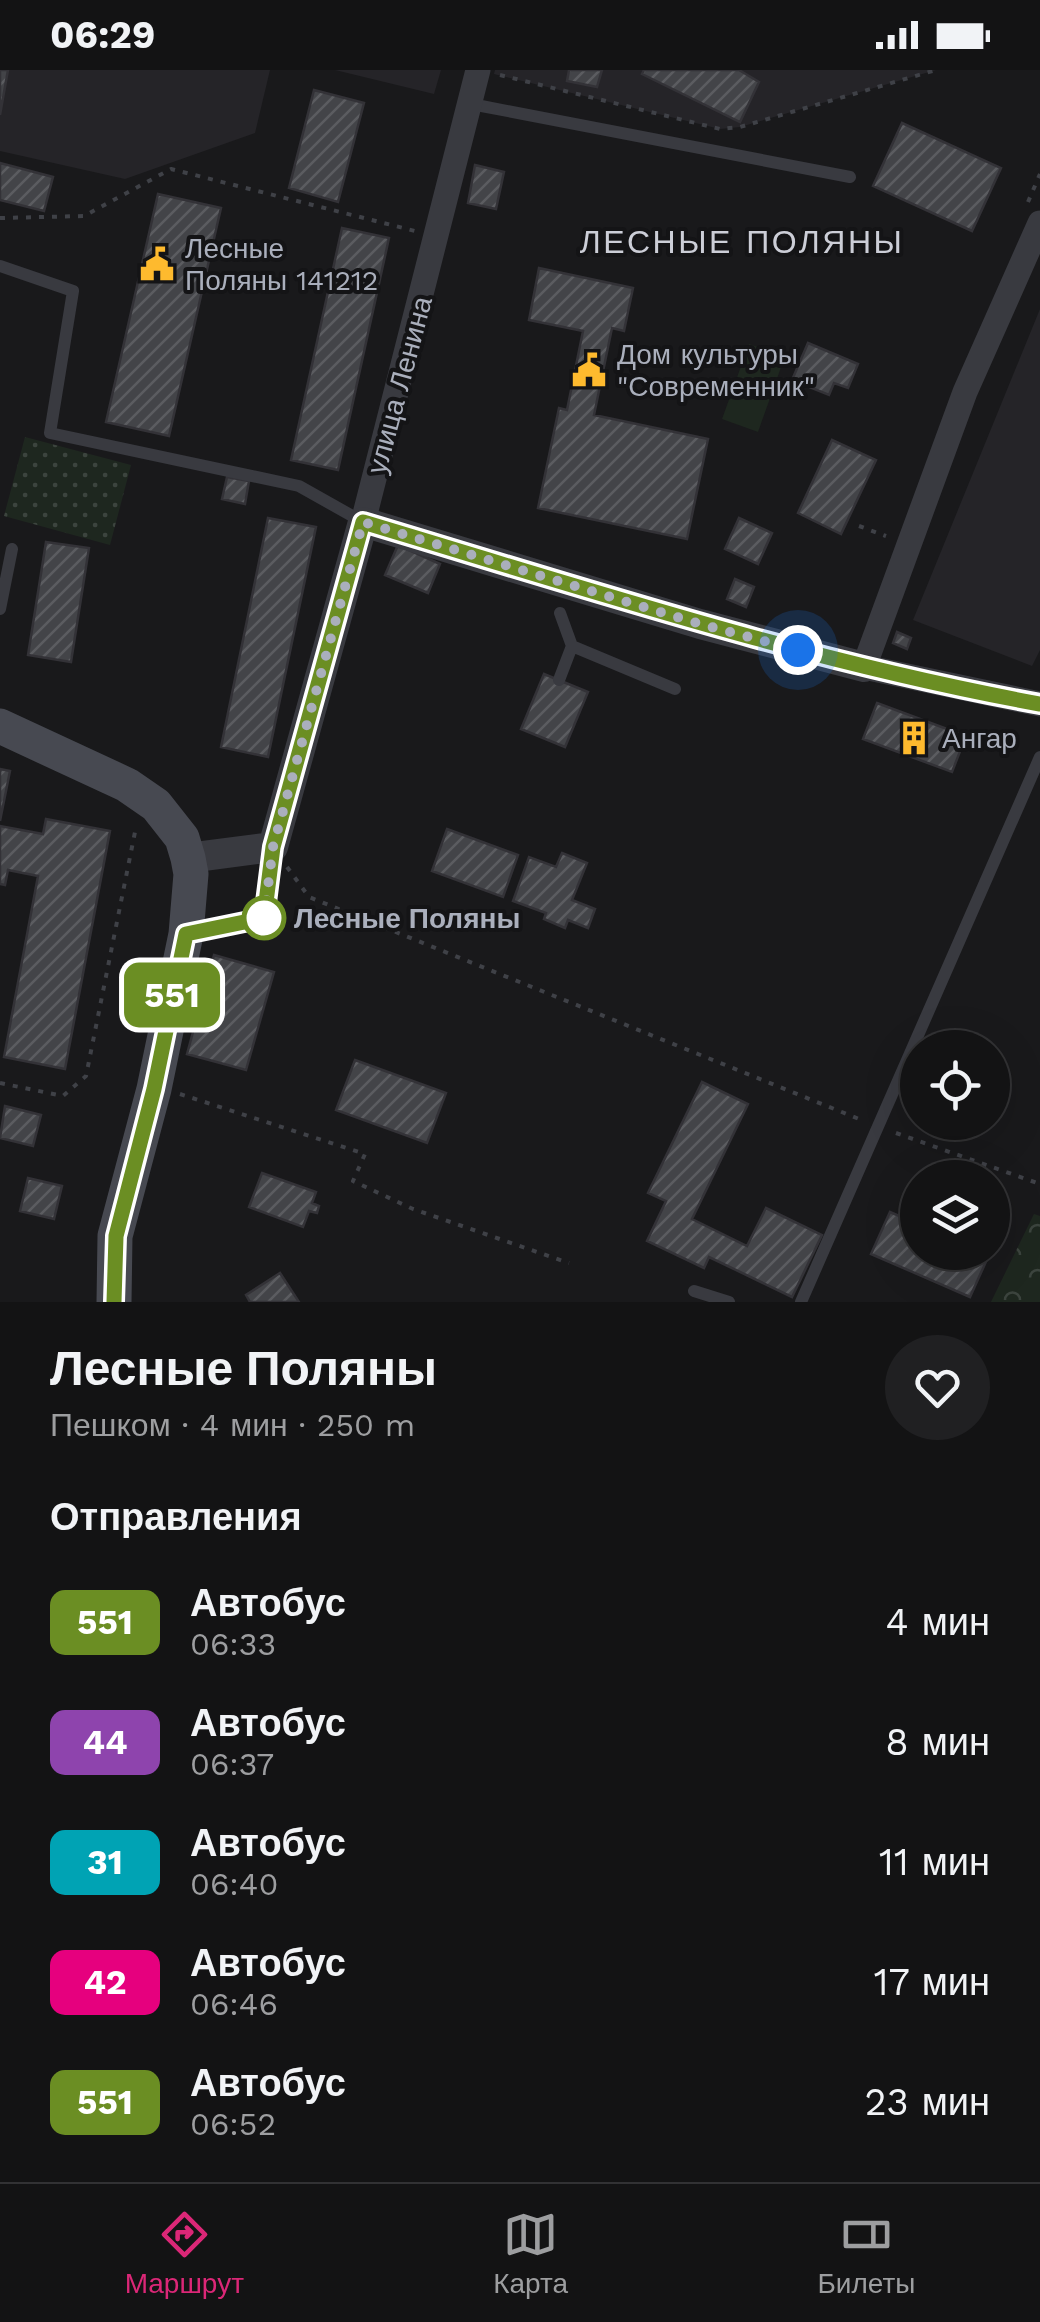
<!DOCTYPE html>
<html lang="ru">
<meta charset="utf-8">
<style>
body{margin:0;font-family:"Work Sans",sans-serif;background:#202022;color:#f1f3f6;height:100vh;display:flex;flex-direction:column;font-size:38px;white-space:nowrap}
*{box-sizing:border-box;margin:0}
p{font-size:32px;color:#9d9ea0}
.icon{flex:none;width:55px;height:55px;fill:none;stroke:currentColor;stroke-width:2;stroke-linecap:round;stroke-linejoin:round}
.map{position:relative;height:1232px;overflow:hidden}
.drawer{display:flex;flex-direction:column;background:#131314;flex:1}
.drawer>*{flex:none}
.badge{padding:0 20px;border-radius:15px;font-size:35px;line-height:65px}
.fabs{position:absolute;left:900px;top:960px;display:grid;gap:20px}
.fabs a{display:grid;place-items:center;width:110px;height:110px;border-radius:50%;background:#131314;box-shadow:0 10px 40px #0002,0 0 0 2px #323234;font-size:50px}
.you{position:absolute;width:50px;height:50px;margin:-25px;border:8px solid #fff;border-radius:50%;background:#1a73e8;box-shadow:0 0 0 15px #1a73e833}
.map>.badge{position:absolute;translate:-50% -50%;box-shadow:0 0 0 5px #fff}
h2{padding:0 50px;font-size:38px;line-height:90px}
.round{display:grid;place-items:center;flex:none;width:105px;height:105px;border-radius:52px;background:#202022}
.overview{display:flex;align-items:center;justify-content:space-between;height:170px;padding:0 50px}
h1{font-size:48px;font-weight:800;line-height:75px}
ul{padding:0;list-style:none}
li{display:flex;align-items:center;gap:30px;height:120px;padding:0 50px}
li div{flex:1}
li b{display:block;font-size:38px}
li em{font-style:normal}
li .badge{min-width:110px;font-weight:700;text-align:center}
.status{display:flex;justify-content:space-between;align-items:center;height:70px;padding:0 50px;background:#131314;direction:ltr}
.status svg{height:28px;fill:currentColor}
.dock{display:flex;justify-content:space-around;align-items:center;height:140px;border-top:2px solid #323234;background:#131314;font-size:28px;color:#9d9ea0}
.dock a{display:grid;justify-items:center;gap:5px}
.dock .selected{color:#db2777}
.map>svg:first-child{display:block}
</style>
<div class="status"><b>06:29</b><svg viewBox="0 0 49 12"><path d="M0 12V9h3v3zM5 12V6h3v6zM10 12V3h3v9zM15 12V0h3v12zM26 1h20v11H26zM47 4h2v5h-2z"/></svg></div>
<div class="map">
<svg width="1040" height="1232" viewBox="0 0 1040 1232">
<defs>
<pattern id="forest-crowns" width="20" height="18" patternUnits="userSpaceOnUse" patternTransform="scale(2.5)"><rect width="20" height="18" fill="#1e271f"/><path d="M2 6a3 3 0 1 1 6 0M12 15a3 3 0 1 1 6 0" fill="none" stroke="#3c443e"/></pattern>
<pattern id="park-dots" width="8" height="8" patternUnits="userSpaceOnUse" patternTransform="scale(2.5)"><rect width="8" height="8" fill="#1e271f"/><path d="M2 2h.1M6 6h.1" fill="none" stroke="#3c443e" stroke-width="1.8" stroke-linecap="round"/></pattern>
<pattern id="building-hatch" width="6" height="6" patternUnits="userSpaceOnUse" patternTransform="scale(2.5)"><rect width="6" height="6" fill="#434448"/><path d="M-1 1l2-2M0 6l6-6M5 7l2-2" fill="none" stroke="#5b5c60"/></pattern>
</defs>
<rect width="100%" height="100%" fill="#19191b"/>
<path fill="#252428" d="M0,0H270L255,63L125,109L0,81Z
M335,0H441L434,24Z
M495,0H936L740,57L720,59L494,4Z
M1040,239V580L1032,596L913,550Z"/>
<path fill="url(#forest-crowns)" d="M1034,1144L1040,1146V1232H991Z"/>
<path fill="url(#park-dots)" d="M25,367L131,395L110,475L4,446Z"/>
<path fill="#1e271f" d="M749,274L785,286L758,362L722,349Z"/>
<path fill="url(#building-hatch)" stroke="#333237" stroke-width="2.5" d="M0,0H8L0,45Z
M569,0H602L597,17L567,11Z
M644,0H739L759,12L740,52L642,4Z
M314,20L364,33L338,132L289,118Z
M902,53L1001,98L972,161L873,116Z
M0,93L53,107L44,141L0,130Z
M475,95L504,102L496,139L468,133Z
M158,124L221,138L169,366L106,352Z
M342,158L389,168L338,400L291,390Z
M539,198L633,218L624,261L612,258L594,345L708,369L687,469L538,438L559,338L567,340L583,261L529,250Z
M808,273L858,294L848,318L834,313L829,325L792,310Z
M832,370L876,390L841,464L798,443Z
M227,407L249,411L245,434L222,429Z
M268,448L316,457L268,687L221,677Z
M739,448L772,463L758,494L725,479Z
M46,472L89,478L71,592L28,585Z
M398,475L440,494L428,523L385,505Z
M735,509L754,517L746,537L727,529Z
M897,562L911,568L907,579L893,573Z
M544,604L588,622L565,677L521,659Z
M877,633L966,666L952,702L863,669Z
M0,699L10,701L0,751Z
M46,749L110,761L65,999L4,987L38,806L8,800L5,815L0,814V756L43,764Z
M447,759L518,785L503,827L432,801Z
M562,783L587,793L572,830L595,839L588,858L568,850L565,858L544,849L546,843L513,831L529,787L556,797Z
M214,885L274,902L246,1000L187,984Z
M355,990L446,1023L427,1073L336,1040Z
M702,1012L748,1034L692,1149L747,1176L766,1138L822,1165L792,1227L709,1187L704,1198L647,1171L666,1131L648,1123Z
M5,1036L41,1045L33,1076L0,1068Z
M262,1103L316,1122L312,1133L319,1136L317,1143L309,1141L303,1157L249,1137Z
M28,1108L62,1116L54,1149L20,1141Z
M890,1142L918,1154V1182L989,1185L970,1227L871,1184Z
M280,1203L299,1232H250L246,1225Z"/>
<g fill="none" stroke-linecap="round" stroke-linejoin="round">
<path stroke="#3f4147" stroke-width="4" stroke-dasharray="5 8" stroke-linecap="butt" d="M500,5L720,59L740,57L936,0
M1028,132L1040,104
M0,148L84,146L171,99L415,161
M859,456L886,466
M287,797L309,827L864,1051
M0,1013L63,1026L86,1006L136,757
M180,1024L365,1084L353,1111L413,1139L569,1193
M896,1063L1040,1114"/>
<path stroke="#393a40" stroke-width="12" d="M471,34L850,107
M0,196L73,221L50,363L299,416L363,452
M0,539L12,479
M572,576L675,619
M559,610L572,576L560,543
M190,863L264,848L273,779
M694,1221L729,1232
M801,1232L1040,687"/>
<path stroke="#393a40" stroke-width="25" d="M1040,153L965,322L864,597L1040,634
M363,452L478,0"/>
<path stroke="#393a40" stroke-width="30" d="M188,788L273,777L363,452L700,554L864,597"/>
<path stroke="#474951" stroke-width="35" d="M0,656L127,715L156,735L182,768L188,788L191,804L186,864L154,1019L115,1166L114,1232"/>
</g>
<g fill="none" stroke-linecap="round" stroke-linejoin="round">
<g stroke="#fff" stroke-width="22">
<path id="line" d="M114,1232L116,1166L154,1019L186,864L264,848L273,777L363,452C587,519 809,592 1040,634"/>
</g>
<use href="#line" stroke="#6b8e23" stroke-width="15"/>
<path stroke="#aaafbc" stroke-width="10" stroke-dasharray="0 18" d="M264,848L273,777L363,452L700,554L798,580"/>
</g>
<defs>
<g id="civic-bare" transform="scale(2.7)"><path d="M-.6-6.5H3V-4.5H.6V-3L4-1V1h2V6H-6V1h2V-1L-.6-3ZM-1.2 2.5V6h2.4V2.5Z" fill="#feba2e" stroke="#141416" stroke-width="2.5" paint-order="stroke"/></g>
<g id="building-bare" transform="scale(2.7)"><path d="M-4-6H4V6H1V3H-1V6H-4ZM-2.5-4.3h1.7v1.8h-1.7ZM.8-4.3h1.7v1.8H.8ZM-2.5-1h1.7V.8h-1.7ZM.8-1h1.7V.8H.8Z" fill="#feba2e" stroke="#141416" stroke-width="2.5" paint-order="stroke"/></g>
</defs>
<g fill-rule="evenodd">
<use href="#civic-bare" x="157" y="194"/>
<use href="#civic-bare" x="589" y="300"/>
<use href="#building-bare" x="914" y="668"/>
</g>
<circle fill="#fff" stroke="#6b8e23" stroke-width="5" cx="264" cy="848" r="20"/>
<g text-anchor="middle" stroke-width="8" stroke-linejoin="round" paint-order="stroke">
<g font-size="28" fill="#aaafbc" stroke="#141416" text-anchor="start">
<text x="185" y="188">Лесные<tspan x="185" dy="32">Поляны 141212</tspan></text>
<text x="617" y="294">Дом культуры<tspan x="617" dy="32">"Современник"</tspan></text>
<text x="942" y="678">Ангар</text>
</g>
<g font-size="28" fill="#aaafbc" stroke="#141416">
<text transform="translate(399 315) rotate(-75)" y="10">улица Ленина</text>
</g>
<g font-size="28" font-weight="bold" fill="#aaafbc" stroke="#141416" text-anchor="start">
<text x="294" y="858">Лесные Поляны</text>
</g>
<g font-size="32" letter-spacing="2.5" fill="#ccced7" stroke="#141416">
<text x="742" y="183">ЛЕСНЫЕ ПОЛЯНЫ</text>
</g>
</g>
</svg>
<div class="fabs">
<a><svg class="icon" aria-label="locate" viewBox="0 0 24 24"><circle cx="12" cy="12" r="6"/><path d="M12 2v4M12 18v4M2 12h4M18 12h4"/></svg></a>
<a><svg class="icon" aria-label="layers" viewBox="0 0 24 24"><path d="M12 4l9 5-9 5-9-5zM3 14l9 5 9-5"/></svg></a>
</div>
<div class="you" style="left:798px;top:580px"></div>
<b class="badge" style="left:172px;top:925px;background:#6b8e23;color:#fff">551</b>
</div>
<section class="drawer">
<div class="overview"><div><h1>Лесные Поляны</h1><p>Пешком · 4 мин · 250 m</p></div><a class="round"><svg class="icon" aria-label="heart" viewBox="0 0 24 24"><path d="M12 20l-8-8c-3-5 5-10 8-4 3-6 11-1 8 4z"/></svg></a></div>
<h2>Отправления</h2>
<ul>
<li><span class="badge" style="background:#6b8e23;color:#fff">551</span><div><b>Автобус</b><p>06:33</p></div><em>4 мин</em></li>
<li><span class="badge" style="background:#8e44ad;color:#fff">44</span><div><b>Автобус</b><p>06:37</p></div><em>8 мин</em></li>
<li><span class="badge" style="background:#00a3b4;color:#fff">31</span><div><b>Автобус</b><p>06:40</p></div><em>11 мин</em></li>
<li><span class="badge" style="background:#e6007e;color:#fff">42</span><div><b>Автобус</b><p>06:46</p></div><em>17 мин</em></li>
<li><span class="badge" style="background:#6b8e23;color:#fff">551</span><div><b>Автобус</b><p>06:52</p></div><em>23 мин</em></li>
</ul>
</section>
<nav class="dock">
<a class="selected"><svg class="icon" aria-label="directions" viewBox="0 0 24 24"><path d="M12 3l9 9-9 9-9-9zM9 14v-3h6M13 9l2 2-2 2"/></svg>Маршрут</a>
<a><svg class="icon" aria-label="map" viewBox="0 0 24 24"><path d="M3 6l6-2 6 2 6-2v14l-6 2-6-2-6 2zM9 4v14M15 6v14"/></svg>Карта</a>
<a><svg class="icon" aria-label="tickets" viewBox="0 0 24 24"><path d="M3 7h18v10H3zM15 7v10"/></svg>Билеты</a>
</nav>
